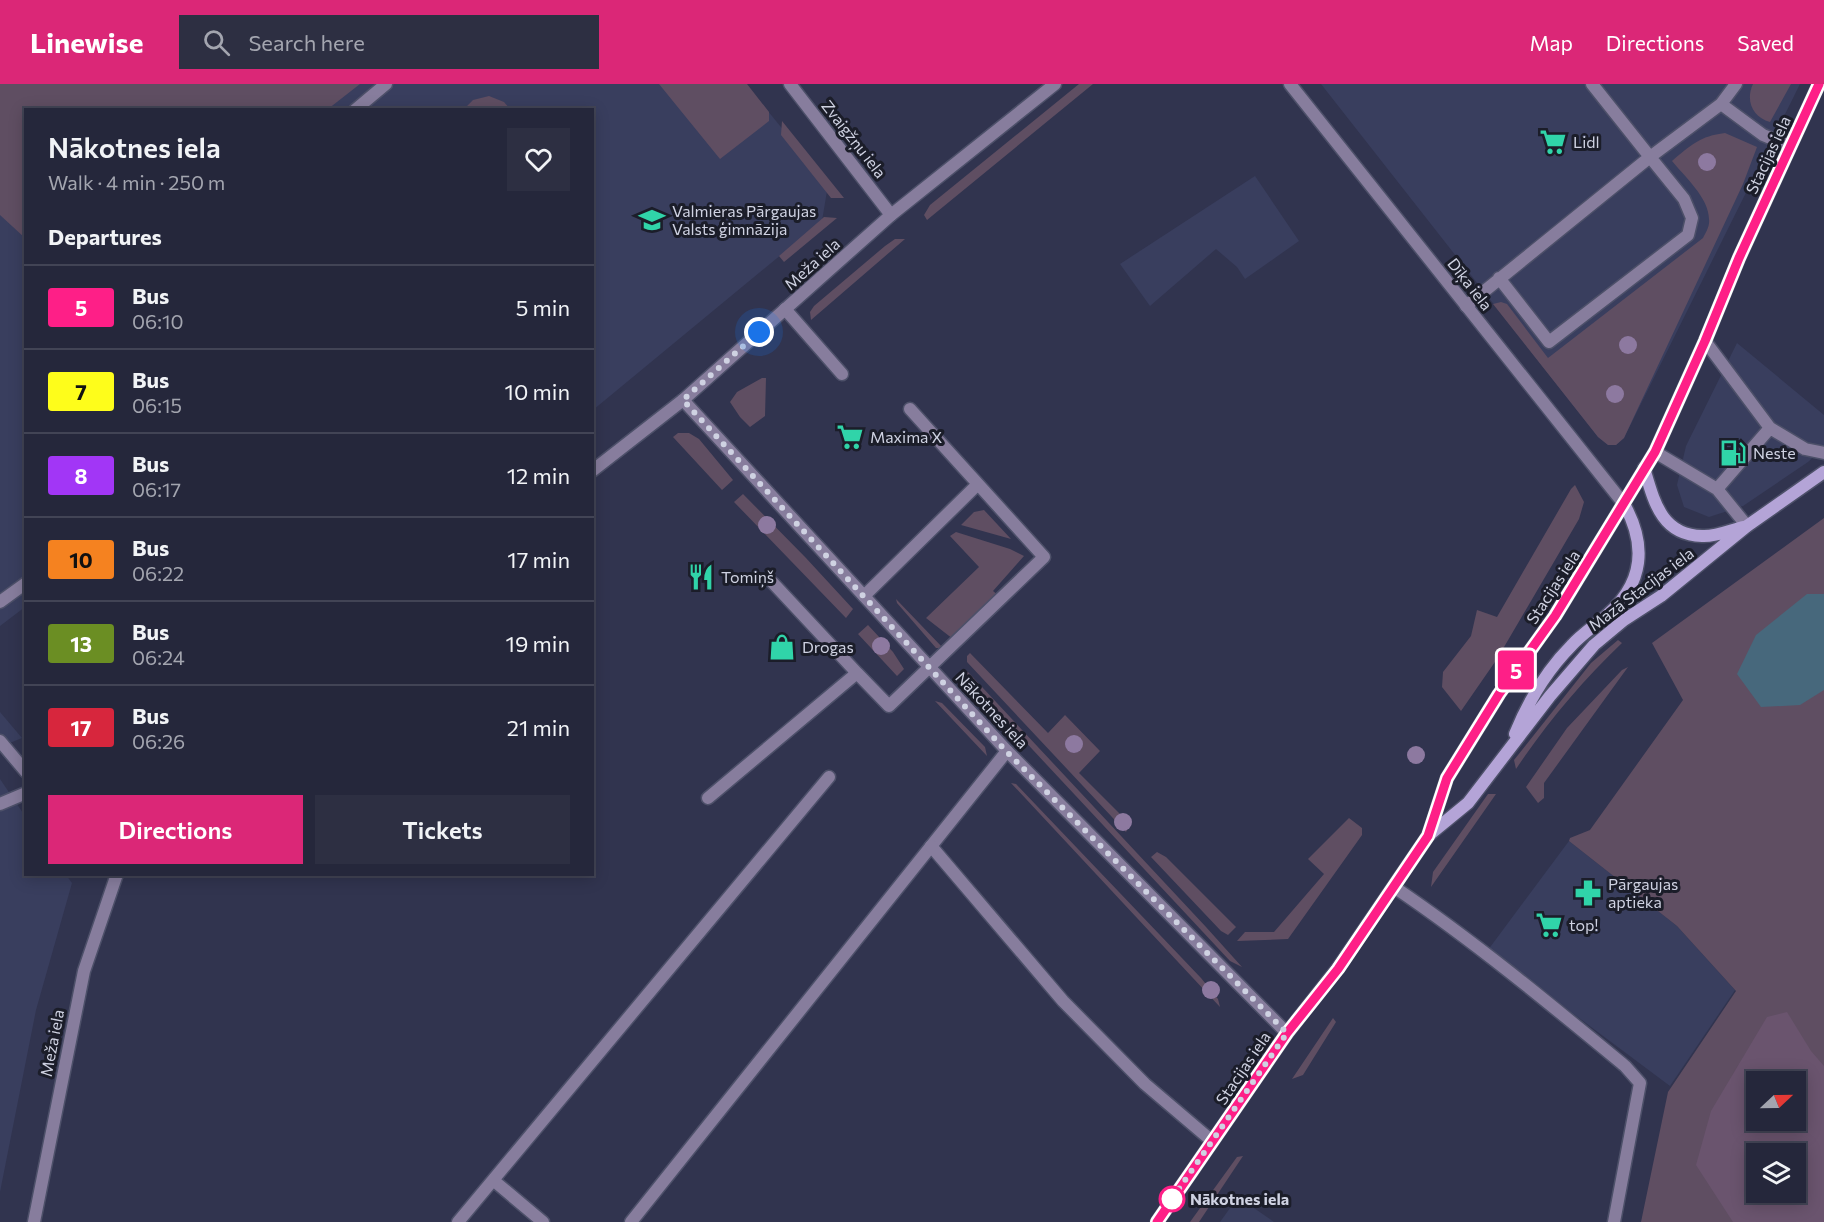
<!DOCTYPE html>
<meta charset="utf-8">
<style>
body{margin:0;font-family:Commissioner,sans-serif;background:#2d2f42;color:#f1f3f6;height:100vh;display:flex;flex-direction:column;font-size:22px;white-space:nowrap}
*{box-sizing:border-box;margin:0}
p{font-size:20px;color:#a3a5af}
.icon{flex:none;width:33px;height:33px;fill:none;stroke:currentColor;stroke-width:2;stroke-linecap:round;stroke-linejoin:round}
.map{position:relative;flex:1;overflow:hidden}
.side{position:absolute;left:24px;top:24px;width:570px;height:768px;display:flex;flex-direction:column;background:#25273b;border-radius:0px;box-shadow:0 3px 15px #0003,0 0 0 2px #424455}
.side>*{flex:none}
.badge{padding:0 12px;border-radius:4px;font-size:21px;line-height:39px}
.needle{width:39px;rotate:68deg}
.buttons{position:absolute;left:1746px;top:987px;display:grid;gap:12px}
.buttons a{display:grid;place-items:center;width:60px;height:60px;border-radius:0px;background:#25273b;box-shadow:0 3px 15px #0003,0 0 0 2px #424455;font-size:30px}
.you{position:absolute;width:30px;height:30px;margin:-15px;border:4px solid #fff;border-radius:50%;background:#1a73e8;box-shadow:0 0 0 9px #1a73e833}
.map>.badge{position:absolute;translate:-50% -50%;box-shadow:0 0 0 3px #fff}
h2{padding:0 24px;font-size:22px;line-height:54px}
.round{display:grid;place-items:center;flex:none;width:63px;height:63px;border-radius:0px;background:#2d2f42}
.headline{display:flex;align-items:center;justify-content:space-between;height:102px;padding:0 24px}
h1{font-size:28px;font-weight:600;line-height:45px}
.action{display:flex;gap:12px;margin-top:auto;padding:12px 24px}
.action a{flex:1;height:69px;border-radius:0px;background:#db2777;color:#fff;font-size:24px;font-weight:600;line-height:69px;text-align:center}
.action a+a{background:#2d2f42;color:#f1f3f6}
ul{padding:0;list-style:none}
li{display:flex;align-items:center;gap:18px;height:84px;padding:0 24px;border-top:2px solid #424455}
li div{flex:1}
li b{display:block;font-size:22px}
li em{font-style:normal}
li .badge{min-width:66px;font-weight:700;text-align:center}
header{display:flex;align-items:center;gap:36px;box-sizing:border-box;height:84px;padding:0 30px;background:#db2777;color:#fff}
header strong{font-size:28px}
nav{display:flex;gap:33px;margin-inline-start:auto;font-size:21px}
.search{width:420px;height:54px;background:#2d2f42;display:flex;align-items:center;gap:15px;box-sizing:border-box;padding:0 21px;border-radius:0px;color:#a3a5af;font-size:22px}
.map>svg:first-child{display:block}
</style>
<header>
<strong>Linewise</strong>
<div class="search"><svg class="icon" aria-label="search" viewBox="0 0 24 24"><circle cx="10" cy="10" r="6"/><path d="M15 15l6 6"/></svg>Search here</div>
<nav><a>Map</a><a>Directions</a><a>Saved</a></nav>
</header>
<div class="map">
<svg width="1824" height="1138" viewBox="0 0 1824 1138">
<rect width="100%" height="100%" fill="#31344f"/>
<path fill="#393e5e" d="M0,0H746L828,101L822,137L593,326L592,26H26L25,523L0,542Z
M1321,0H1800L1624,354L1616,361H1608L1598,353Z
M1255,92L1299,157L1245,195L1237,183L1216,165L1150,222L1120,180Z
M1737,259L1824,331V363L1808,378L1743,422L1709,433L1684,423L1677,401L1686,362Z
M0,628L22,654L0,663Z
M0,695L25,732L26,790L66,791L72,799L36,926L0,1108Z
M1569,757L1677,842L1735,906L1670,1002L1488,866Z
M1238,1113L1274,1138H1220Z"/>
<path fill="#5f4e62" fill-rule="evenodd" d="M0,0H360L328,25L26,26L25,154L0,131Z
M659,0H747L769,28V37L720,75Z
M1079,0H1093L927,136L924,131L930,121Z
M1753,0H1791L1770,38C1753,33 1745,17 1753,0Z
M489,12L504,18L510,25H464L473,16Z
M782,37L844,114H831L781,51Z
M1725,49L1757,63L1743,100L1624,354L1616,361H1608L1598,353L1493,220L1501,218L1507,220L1548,274L1703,154C1706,148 1710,142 1709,135C1709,114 1685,93 1672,77C1691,61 1700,52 1725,49Z
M824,133L837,134L784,178L779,172Z
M895,155H905L811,236L810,228L814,222L885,162Z
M762,294H766L765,332L750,343L740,333L730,318L737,308Z
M678,349H689L699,355L733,396L722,406L673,353Z
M1575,401L1584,418L1579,435L1497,575L1461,627L1442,603L1443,588L1471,552L1477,526L1497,533L1571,405Z
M743,410L806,474L853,525L846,534L734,418Z
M984,426L1011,455L961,441L974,428Z
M1824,434V1138H1641L1668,1008L1736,907L1677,842L1569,757L1570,754L1590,746L1683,616L1652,559ZM1756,998H1796V1036H1756ZM1756,1070H1796V1108H1756Z
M956,448L1010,465L1024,472L993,507L999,512L953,555L926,534L979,483L950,452Z
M896,515L943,564H936L897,519Z
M868,541L893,568L904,585L897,592L858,550Z
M1618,556L1622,559C1582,597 1547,639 1516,685L1514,676L1591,579Z
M970,569L1048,649L1065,631L1100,667L1079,689L1119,729L1129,741L1126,748L967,578V572Z
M1628,583L1544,699V714L1538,719L1526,703L1567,644L1622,586Z
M968,588L1206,843L1242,883L1230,877L962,590Z
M935,617L942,619L985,663L987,672Z
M1011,699L1016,700L1201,894L1218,915L1220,923Z
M1488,710H1496L1431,803L1433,788Z
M1349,734L1362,744V751L1288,855L1237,857L1245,848H1274L1324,790L1308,775Z
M1157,768L1166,773L1236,843L1228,851L1221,847L1151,773Z
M1333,934L1336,938L1303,991L1292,995Z
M1243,1072L1199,1138H1190L1237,1073Z"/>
<path fill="#6a546e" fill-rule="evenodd" d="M1787,928L1811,967L1824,982V1138H1733L1696,1081L1711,1027L1767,933ZM1756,998H1796V1036H1756ZM1756,1070H1796V1108H1756Z"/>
<path fill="#47687c" d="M1807,510H1824V606L1800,621L1761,623L1737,590L1756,551Z"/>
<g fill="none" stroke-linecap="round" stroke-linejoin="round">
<g stroke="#4d5069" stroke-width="15">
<path id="service" d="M1721,20L1763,51L1790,62
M355,26L386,0
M1499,194L1549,258L1688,151L1692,134L1684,115L1650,73L1721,20L1736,0
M1466,222L1650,73L1592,0
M785,225L842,290
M1705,257L1770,344L1805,365L1824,369
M910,325L978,400
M1655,368L1717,405L1747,442
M1717,405L1770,344
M773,499L857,589
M0,518L26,499
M0,657L26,688
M708,714L857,589L889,622L1044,473L978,400L864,512
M0,720L26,709
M1394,803C1474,857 1550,920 1625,982L1640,999L1614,1138
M493,1096L543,1138
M458,1138L829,693
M631,1138L1007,667"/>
</g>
<g stroke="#4d5069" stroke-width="15">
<path id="minor" d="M790,0L891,131
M1290,0L1624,420
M683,316L1007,667L1287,949
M931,762L1063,917L1145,1000L1212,1057"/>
</g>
<g stroke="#4d5069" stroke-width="15">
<path id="tertiary" d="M592,387L683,316L891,131L1055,0
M34,1138L84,887L117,790"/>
</g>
<g stroke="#4d5069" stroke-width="15">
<path id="secondary" d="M1644,384C1654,417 1661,451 1702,452C1715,453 1731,446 1743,443
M1515,650C1528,618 1547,586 1572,561C1582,550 1596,541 1607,531C1644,499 1647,461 1624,420
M1429,751L1468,719L1550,612L1594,561L1624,536L1661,512L1747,442L1824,388
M1157,1138L1287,949L1338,884L1428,752L1447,694L1499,610L1555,532L1655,368L1705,257L1739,174L1819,0"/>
</g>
<use href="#service" stroke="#877d9d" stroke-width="12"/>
<use href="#minor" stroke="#877d9d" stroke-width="12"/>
<use href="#tertiary" stroke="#877d9d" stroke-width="12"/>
<use href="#secondary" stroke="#b4a4d7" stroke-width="12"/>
</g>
<g fill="#8d79a0">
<circle cx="1707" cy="78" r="9"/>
<circle cx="1628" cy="261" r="9"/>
<circle cx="1615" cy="310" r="9"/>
<circle cx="767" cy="441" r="9"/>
<circle cx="881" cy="562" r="9"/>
<circle cx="1074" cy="660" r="9"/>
<circle cx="1416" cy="671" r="9"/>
<circle cx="1123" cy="738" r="9"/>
<circle cx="1211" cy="906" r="9"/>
</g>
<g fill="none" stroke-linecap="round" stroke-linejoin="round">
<g stroke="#fff" stroke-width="14">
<path id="line" d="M1157,1138L1287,949L1338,885L1428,752L1447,694L1499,610L1555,532L1655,368L1705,257L1739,174L1819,0"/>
</g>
<use href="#line" stroke="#fe1f87" stroke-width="9"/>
<path stroke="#cfd2e2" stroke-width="6" stroke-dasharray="0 10.8" d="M759,248L683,316L1006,667L1287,949L1172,1115"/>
</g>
<defs>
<g id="supermarket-bare" transform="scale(2.07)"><path d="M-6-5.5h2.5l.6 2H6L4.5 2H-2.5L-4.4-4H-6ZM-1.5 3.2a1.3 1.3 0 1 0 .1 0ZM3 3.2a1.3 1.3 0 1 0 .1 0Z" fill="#30d4a9" stroke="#1b1d29" stroke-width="2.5" paint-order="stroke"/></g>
<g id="school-bare" transform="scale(2.07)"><path d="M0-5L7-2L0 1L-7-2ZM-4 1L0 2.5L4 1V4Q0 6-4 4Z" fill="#30d4a9" stroke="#1b1d29" stroke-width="2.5" paint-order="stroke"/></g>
<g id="fuel-bare" transform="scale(2.07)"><path d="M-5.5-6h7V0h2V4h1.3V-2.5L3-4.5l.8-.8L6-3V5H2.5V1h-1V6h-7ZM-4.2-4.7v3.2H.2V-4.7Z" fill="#30d4a9" stroke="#1b1d29" stroke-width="2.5" paint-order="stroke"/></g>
<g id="restaurant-bare" transform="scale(2.07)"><path d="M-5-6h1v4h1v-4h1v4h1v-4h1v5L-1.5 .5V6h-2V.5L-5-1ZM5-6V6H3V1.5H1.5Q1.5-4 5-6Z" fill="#30d4a9" stroke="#1b1d29" stroke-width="2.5" paint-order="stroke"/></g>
<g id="shop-bare" transform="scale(2.07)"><path d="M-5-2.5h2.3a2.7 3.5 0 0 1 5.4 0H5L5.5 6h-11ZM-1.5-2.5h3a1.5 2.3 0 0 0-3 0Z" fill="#30d4a9" stroke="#1b1d29" stroke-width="2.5" paint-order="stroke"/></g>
<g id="pharmacy-bare" transform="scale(2.07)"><path d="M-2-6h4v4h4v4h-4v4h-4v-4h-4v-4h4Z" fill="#30d4a9" stroke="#1b1d29" stroke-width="2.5" paint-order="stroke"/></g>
</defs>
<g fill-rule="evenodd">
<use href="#supermarket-bare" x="1553" y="58"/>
<use href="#school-bare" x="652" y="136"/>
<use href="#supermarket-bare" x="850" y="353"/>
<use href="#fuel-bare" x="1733" y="369"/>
<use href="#restaurant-bare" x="701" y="493"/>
<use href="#shop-bare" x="782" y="563"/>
<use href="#pharmacy-bare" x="1588" y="809"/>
<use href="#supermarket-bare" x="1549" y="841"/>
</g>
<circle fill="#fff" stroke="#fe1f87" stroke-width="3" cx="1172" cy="1115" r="12"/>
<g text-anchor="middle" stroke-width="6" stroke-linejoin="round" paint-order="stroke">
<g font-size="16" fill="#cfd2e2" stroke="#1b1d29">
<text transform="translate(854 55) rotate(52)" y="6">Zvaigžņu iela</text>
<text transform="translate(1768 71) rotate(-65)" y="6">Stacijas iela</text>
<text transform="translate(812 180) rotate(-42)" y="6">Meža iela</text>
<text transform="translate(1470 200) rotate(52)" y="6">Dīķa iela</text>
<text transform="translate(1553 503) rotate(-57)" y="6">Stacijas iela</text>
<text transform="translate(1641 505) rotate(-37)" y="6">Mazā Stacijas iela</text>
<text transform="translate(992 626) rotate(47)" y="6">Nākotnes iela</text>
<text transform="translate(52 959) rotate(-79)" y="6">Meža iela</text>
<text transform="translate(1243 984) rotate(-56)" y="6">Stacijas iela</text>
</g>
<g font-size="16" fill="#cfd2e2" stroke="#1b1d29" text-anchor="start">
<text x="1573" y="64">Lidl</text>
<text x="672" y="133">Valmieras Pārgaujas<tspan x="672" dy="18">Valsts ģimnāzija</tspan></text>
<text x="870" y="359">Maxima X</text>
<text x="1753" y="375">Neste</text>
<text x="721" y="499">Tomiņš</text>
<text x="802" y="569">Drogas</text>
<text x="1608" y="806">Pārgaujas<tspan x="1608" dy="18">aptieka</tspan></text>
<text x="1569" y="847">top!</text>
</g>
<g font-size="16" font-weight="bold" fill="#cfd2e2" stroke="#1b1d29" text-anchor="start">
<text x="1190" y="1121">Nākotnes iela</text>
</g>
</g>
</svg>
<div class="buttons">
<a><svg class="needle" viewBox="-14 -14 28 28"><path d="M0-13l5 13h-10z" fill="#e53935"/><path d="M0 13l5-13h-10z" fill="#a3a5af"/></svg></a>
<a><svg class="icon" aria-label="layers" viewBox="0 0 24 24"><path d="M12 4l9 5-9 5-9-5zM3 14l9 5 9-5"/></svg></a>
</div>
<div class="you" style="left:759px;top:248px"></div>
<b class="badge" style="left:1516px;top:586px;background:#fe1f87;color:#fff">5</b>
<section class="side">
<div class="headline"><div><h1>Nākotnes iela</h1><p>Walk · 4 min · 250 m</p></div><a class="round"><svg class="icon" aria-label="heart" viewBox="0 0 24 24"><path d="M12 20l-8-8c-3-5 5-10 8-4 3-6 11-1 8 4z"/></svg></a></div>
<h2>Departures</h2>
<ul>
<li><span class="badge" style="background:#fe1f87;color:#fff">5</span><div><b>Bus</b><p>06:10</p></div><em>5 min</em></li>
<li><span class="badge" style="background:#fefd1b;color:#111">7</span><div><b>Bus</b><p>06:15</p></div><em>10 min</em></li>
<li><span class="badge" style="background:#a236f6;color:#fff">8</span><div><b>Bus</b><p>06:17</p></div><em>12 min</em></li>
<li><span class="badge" style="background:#f58220;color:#111">10</span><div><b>Bus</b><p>06:22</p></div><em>17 min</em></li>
<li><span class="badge" style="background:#6b8e23;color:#fff">13</span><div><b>Bus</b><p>06:24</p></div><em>19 min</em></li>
<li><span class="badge" style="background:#d7263d;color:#fff">17</span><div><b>Bus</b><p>06:26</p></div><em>21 min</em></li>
</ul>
<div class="action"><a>Directions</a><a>Tickets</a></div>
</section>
</div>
